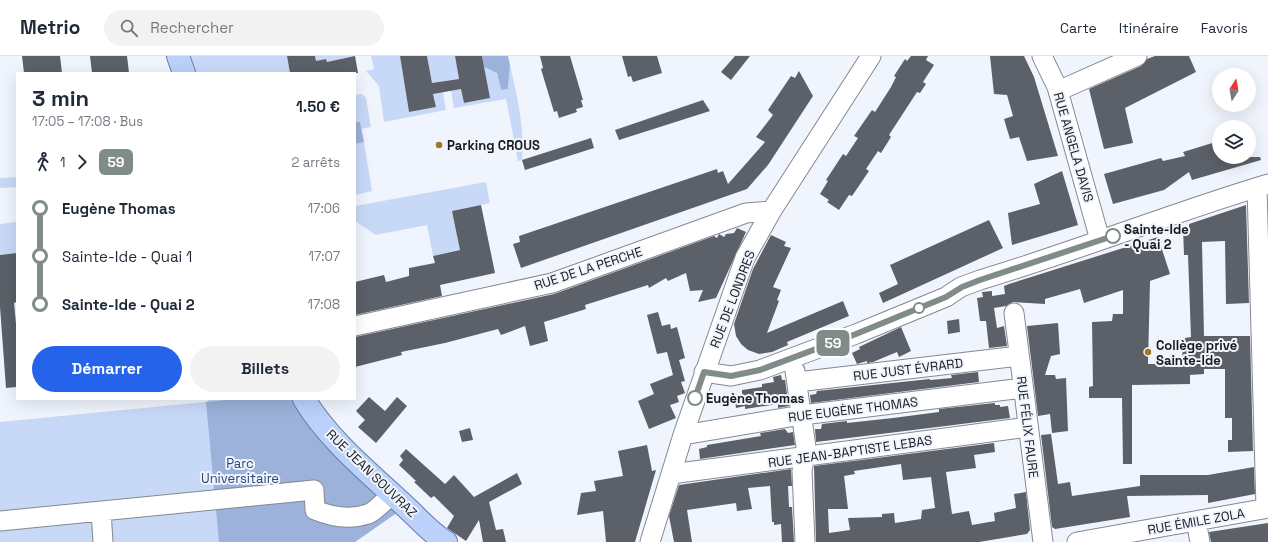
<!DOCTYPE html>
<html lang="fr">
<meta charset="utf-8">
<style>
body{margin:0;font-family:"Space Grotesk",sans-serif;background:#f2f2f3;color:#1f2937;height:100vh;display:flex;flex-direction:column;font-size:15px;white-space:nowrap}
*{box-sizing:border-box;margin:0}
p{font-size:13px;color:#747a83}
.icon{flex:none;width:22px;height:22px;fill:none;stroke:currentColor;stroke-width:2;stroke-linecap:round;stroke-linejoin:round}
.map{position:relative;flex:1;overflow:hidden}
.details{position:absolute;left:16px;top:16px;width:340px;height:328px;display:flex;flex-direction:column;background:#fff;border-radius:0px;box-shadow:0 4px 16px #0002}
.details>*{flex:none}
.badge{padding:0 8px;border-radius:6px;font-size:14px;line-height:26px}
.needle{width:26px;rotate:11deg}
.tools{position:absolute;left:1212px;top:12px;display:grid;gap:8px}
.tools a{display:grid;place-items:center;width:44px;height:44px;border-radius:50%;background:#fff;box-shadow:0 4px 16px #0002;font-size:20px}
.map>.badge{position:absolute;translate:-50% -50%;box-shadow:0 0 0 2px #fff}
.legs{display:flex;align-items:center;gap:6px;height:44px;padding:0 16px;font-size:13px}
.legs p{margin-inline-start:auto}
.head{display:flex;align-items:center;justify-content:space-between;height:68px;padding:0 16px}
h1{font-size:22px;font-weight:700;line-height:30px}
.cta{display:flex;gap:8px;margin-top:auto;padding:8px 16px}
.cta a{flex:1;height:46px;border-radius:24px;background:#2563eb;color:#fff;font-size:16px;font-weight:700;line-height:46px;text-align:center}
.cta a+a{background:#f2f2f3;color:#1f2937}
ul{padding:0 16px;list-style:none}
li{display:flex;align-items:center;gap:14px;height:48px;font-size:15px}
li i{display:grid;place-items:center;width:6px;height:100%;margin:0 5px;background:currentColor}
li i::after{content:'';width:10px;height:10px;margin:-5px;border:3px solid;border-radius:50%;background:#fff}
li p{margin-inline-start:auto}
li:first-child i{background:linear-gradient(#0000 50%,currentColor 0)}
li:last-child i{background:linear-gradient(currentColor 50%,#0000 0)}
header{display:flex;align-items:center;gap:24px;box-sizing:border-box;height:56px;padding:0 20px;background:#fff;border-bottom:1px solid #e0e1e3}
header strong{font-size:19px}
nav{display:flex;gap:22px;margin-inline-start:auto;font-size:14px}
.search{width:280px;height:36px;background:#f2f2f3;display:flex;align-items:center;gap:10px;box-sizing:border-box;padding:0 14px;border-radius:22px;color:#747a83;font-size:15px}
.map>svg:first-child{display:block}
</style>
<header>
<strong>Metrio</strong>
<div class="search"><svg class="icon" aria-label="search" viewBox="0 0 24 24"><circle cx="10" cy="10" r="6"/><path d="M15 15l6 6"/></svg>Rechercher</div>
<nav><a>Carte</a><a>Itinéraire</a><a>Favoris</a></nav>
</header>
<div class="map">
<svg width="1268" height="486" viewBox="0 0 1268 486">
<rect width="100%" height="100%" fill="#f0f5fd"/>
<path fill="#c8d9f7" d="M187,0H287L290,17H193Z
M315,0H356L327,6L326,3L316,5Z
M371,0H400L409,56L436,51L433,36H443L446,54L384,66L379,30L366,15L374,13Z
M427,0H455L459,23L432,27Z
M510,9C517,39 525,73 522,104L518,105L506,43L454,52L451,35L461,31L464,47L489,42L484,11L497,17L501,34L508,33Z
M362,38L366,42L371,71L361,73L360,66H355V39Z
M364,86L372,135L355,139V88Z
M17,121V131L0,132V122Z
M486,126L490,147L452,155L459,186L466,192L433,200L427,169L376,179L355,165V150Z
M16,166L17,197L0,199V168Z
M208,343H294L319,382L398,456L355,486H0V366L205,346L208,345Z"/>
<path fill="#9cb2da" d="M482,0H508L510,9L508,33L501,34L497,17L484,11Z
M355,66H360L364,86L355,88Z
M235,343H294L319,382L398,456L355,486H219L206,346Z"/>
<path fill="#5b6069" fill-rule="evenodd" d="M22,0H60L62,17H24Z
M90,0H127L129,17H92Z
M287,0H315L316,5L326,3L327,6L355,0L358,17H290Z
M400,0H427L432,27L459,23L455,0H482L490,42L464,47L461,33L433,38L436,51L409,56Z
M540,0H570L583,44H581L583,51L576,53L577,56L559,62L557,55L554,56L541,13L543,12Z
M622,0H657L662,17L633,26L631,20L628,21Z
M735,0H750L731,24L721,16Z
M911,0H928L926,4L934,9L923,26L926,28L920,37L917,36L889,79L891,81L881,97L878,95L866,113L869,115L852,140L849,139L839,154L827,146L829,144L820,138L828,125L826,124L843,98L846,100L858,82L854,80L872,54L875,56L891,31L896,21L894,20L905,3L907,5Z
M990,0H1024L1034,21L1058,100L1027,105L1019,81L1010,83L1004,63L1013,60L1007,39L994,38Z
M1155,0H1189L1196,16L1125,52L1133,87L1104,93L1089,33L1141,10L1147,3Z
M799,15L813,40L768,109L747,133L521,212L513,188L520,186L519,180L717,113L718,117L723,115L728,128L765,86L756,81L773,59L768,54L791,20L795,22Z
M703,44L710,55L619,84L615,74Z
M591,82L594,92L525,114L522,104Z
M1219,85V101H1260L1261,104L1192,124L1189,116L1164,134L1113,148L1104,118L1161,102L1163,105L1185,100L1183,96Z
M1062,115L1078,169L1012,189L1008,157L1040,148L1034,128Z
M481,149L495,217L440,229L442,240L355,259V226L384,219L386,226L409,220V212L435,207L433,200L460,194L452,155Z
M1246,149L1249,247L1226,248L1225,185L1202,186L1204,280H1250L1253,395L1228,396V384H1232V362H1225V313H1204V318L1190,319V328L1132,329V408H1123L1122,342H1089V331L1093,330L1092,266L1112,265L1113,258H1123V234L1084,247L1080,233L1045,243V248L1013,246L1006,250L994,252L997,272L1004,270L1007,290L989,292L986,265H980L977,242L983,241L982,236L992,235V240L1005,238L1004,230L1009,228L1158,181L1170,218L1150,225L1148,308H1182L1183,285H1185V282L1191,281L1188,199H1184L1183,172H1189V168Z
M989,164L1003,192L883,247L879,237L898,228L890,209Z
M737,172L746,176L716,242L698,246L703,234L690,235L686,217L668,225L666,222L649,232L648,229L585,249L586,253L544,266L548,285L530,290L525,270L501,279L498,273L445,287L401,296L402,299L355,311V281L554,238L714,180L717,182L719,178L724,181L726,178L734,177Z
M771,179L786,186L784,190L791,192L773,231L781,234L777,244L779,245L767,277L843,245L849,260L787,286L788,289L772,296L759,298L748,294L741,288L736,280L734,268L753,213Z
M17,197V246L14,247L17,278V331L6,332L0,251V199Z
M658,256L662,270L670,268L671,273L677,271L685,302L679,304L685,325L681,326L685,337L677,340L679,346L670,349L676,362L649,373L638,345L654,338L650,328L673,319L667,296L657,298L647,259Z
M959,263L960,276L948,278L947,265Z
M1058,267L1060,298L1051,300L1045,319H1055L1056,323L1066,322L1068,375L1052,377L1050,358L1038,360L1027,270Z
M901,271L911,295L899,301L897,296L873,306L867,307V305L857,308L852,297L860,293L859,291Z
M978,316L979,326L811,347L810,339L816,338L817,335L930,323V324L952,322L951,319Z
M781,319L782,324H785L787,338H786H787L789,350L778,352V348L745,353V350L736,352L734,339L742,338V334L762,331V328L774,326L773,321Z
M369,341L385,355L397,341L407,350L376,387L358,371L365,364L356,355Z
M995,347V349H1000V351L1008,350L1010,362L816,386L815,373H821L822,368L847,365V367L893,362L939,356V353Z
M470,372L473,384L462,386L459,375Z
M785,373L788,377L793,376L795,389L700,403L699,393L707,391V389L761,380L760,377Z
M1051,378L1058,428L1070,426L1072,440L1140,430V419H1208L1254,411L1255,438L1208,447V439L1127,440L1130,461L1055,473L1052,471L1041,379Z
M994,387L995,396L974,399L976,412L946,416L952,458L969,455L972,469L995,465L994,457L1016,452L1014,438L1026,436L1030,474L1027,478L979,486H816L814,410ZM901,408L903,424L931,421L935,452L922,454L921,463L895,467L894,457L882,458V461L848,462L850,474L829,477L828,453H848L844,420L855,418L854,415Z
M647,389L652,415L656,414L635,486H606L603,455L577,459L581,437L596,435L594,425L623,420L618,395Z
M406,393L445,428L454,419L474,441L517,417L522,428L489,446L496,474L503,473L506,486H483L479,464L466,485L447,472L454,460L434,440L431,442L414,426L416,425L399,409L403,404L400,400Z
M791,413L792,430H788L789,451H792L794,486H782L781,468L774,469V466H772L770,430L748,432L752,453L737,455L736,447L687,454L692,486H674L669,460L679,429Z
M1268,467V486H1211L1209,476Z"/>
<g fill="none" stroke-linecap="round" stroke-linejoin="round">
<g stroke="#838892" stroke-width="21">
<path id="minor" d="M1042,0L1057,31L1100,184
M1058,35L1137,0
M1257,132L1266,452
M1014,257L1043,486
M355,270L552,227L746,157L771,155
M795,315L806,391L802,415L805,486
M704,316L731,320L760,314L856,278L946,241L961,231L980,224C1077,195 1171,157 1268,128
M797,326L1019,300
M683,379L802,359L1023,332
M671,418L1028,371
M101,455L103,486
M0,465L314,434L315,454C332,461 350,464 368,458C376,455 385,444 392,438
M1196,465L1200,486
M650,486L683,379L745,202L772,154L871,0
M1077,486L1268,452"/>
</g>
<g stroke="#647daa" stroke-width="24">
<path id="major" d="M178,0L184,17
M304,343C330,386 371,418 407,452C419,463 432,478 446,486"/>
</g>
<use href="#minor" stroke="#fff" stroke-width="19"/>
<use href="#major" stroke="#bbd1fa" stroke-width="22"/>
</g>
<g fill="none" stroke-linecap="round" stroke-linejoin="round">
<g stroke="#fff" stroke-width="9">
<path id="line-1" d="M695,342L704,316L731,320L760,314L856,278L946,241L962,231L980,224L1113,180"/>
</g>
<use href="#line-1" stroke="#808c89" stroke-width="6"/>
</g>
<g fill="#9e7824" stroke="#f0f5fd" stroke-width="1.5">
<circle cx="439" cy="89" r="4"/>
<circle cx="1148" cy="296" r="4"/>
</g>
<g fill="#fff" stroke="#808c89" stroke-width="2">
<circle cx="1113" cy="180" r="7"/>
<circle cx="919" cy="252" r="5"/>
<circle cx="695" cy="342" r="7"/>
</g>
<g text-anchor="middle" stroke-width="4" stroke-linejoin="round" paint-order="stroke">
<g font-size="13" font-weight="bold" fill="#181a1e" stroke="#f0f5fd" text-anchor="start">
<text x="447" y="94">Parking CROUS</text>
<text x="1156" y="294">Collège privé<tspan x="1156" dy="15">Sainte-Ide</tspan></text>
</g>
<g font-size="13" fill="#181a1e" stroke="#f0f5fd">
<text transform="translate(1074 91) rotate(74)" y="5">RUE ANGELA DAVIS</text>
<text transform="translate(588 212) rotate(-18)" y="5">RUE DE LA PERCHE</text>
<text transform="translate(732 243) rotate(-69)" y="5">RUE DE LONDRES</text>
<text transform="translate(908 313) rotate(-7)" y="5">RUE JUST ÉVRARD</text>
<text transform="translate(853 353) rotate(-7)" y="5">RUE EUGÈNE THOMAS</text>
<text transform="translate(1028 371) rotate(83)" y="5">RUE FÉLIX FAURE</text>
<text transform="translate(850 395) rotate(-8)" y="5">RUE JEAN-BAPTISTE LEBAS</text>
<text transform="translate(372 417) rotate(44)" y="5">RUE JEAN SOUVRAZ</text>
<text transform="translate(1196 465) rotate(-10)" y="5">RUE ÉMILE ZOLA</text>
</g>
<g font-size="13" font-weight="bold" fill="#181a1e" stroke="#f0f5fd" text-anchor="start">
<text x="1124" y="178">Sainte-Ide<tspan x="1124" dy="15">- Quai 2</tspan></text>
<text x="706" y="347">Eugène Thomas</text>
</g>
<g font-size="13" fill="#2b4578" stroke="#f0f5fd">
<text x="240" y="412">Parc<tspan x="240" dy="15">Universitaire</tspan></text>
</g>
</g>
</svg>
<div class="tools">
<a><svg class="needle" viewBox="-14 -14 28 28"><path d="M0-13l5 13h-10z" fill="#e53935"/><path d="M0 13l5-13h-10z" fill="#747a83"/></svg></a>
<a><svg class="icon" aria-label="layers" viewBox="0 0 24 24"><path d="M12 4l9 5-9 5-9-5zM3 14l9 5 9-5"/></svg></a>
</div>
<b class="badge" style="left:833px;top:287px;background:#808c89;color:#fff">59</b>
<section class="details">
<div class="head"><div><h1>3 min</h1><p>17:05 – 17:08 · Bus</p></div><b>1.50 €</b></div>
<div class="legs"><svg class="icon" aria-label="walk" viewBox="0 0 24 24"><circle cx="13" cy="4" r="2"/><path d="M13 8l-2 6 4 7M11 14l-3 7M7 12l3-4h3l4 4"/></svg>1<svg class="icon" aria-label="forward" viewBox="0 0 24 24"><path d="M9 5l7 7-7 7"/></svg><b class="badge" style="background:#808c89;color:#fff">59</b><p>2 arrêts</p></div>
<ul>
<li><i style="color:#808c89"></i><b>Eugène Thomas</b><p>17:06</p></li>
<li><i style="color:#808c89"></i><span>Sainte-Ide - Quai 1</span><p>17:07</p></li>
<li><i style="color:#808c89"></i><b>Sainte-Ide - Quai 2</b><p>17:08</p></li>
</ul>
<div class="cta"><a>Démarrer</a><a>Billets</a></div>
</section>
</div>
